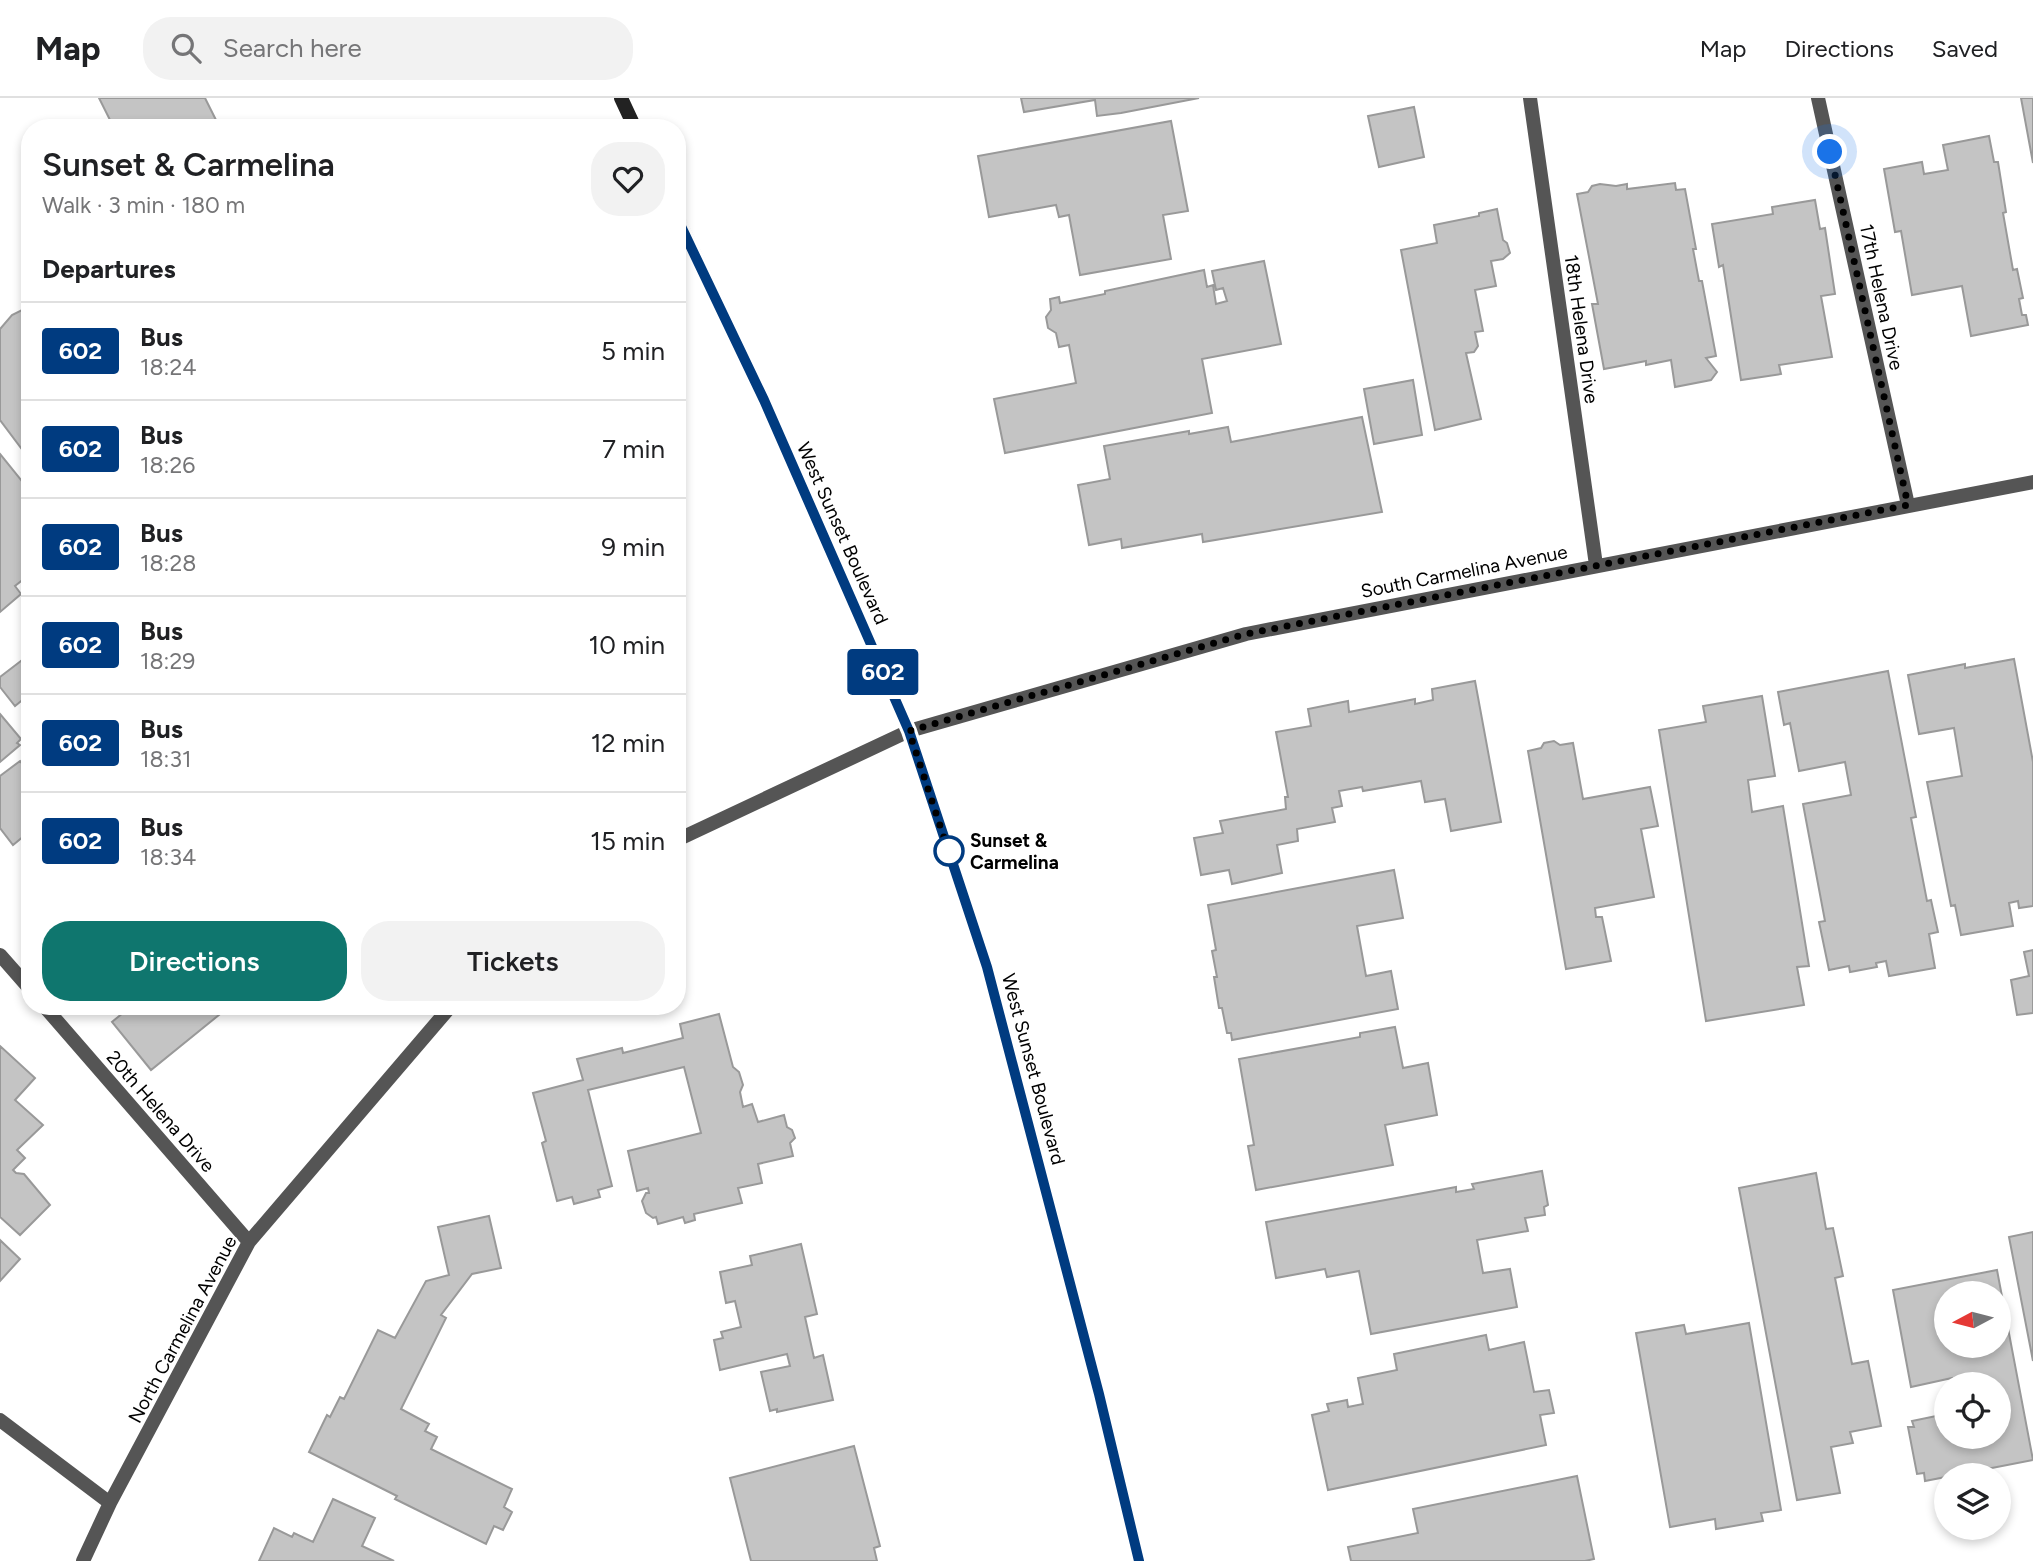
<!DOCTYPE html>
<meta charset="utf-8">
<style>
body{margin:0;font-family:Figtree,sans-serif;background:#f2f2f2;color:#202124;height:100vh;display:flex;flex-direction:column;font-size:26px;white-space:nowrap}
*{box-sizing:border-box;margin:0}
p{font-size:23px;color:#757577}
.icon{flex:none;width:38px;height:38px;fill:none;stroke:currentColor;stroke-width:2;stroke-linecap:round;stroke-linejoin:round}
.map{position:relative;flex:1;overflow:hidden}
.side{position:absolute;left:21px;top:21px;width:665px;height:896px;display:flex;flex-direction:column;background:#fff;border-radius:28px;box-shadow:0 4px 10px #0003}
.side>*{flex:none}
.badge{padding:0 14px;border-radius:5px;font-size:24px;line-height:46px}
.needle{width:46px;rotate:263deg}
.tools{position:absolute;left:1934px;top:1183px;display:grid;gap:14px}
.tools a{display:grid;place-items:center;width:77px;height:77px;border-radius:50%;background:#fff;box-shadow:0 4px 10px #0003;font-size:35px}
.you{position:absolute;width:35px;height:35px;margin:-18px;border:5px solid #fff;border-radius:50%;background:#1a73e8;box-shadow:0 0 0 10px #1a73e833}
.map>.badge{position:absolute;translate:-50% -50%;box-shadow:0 0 0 4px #fff}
h2{padding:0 21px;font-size:26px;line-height:63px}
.round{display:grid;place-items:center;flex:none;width:74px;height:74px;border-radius:28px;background:#f2f2f2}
.summary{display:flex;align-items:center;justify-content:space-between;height:119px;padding:0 21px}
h1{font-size:33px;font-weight:600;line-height:52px}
.action{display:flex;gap:14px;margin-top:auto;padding:14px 21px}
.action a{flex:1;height:80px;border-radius:28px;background:#0f766e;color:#fff;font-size:28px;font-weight:600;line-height:80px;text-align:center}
.action a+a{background:#f2f2f2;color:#202124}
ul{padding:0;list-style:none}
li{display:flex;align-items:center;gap:21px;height:98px;padding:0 21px;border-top:2px solid #e0e0e0}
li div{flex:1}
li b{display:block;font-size:26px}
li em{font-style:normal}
li .badge{min-width:77px;font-weight:700;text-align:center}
header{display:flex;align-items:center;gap:42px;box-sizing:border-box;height:98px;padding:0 35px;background:#fff;border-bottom:2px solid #e0e0e0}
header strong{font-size:33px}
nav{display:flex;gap:38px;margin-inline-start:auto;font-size:24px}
.search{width:490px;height:63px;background:#f2f2f2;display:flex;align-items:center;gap:18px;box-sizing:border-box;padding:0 24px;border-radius:28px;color:#757577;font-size:26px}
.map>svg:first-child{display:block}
</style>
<header>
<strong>Map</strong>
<div class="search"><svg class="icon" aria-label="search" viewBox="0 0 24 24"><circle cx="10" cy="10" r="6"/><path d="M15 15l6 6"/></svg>Search here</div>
<nav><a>Map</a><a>Directions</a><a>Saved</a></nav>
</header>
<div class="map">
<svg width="2033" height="1463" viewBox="0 0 2033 1463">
<rect width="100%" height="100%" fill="#fff"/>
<path fill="#c4c4c4" stroke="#999" stroke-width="2" fill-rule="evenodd" d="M99,0H205L217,24L209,30H114Z
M1021,0H1199L1121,15L1097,18L1095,2L1024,14Z
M2021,0H2033V65Z
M1414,9L1424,59L1379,69L1368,18Z
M1171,23L1188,113L1163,117L1171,161L1080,177L1069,117L1059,119L1056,107L989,119L978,58Z
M1989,38L1994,64H1998L2006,114L2003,115L2013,172L2017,171L2023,200L2019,201L2022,217H2026L2028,227L1971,238L1962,188L1912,197L1901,133L1895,134L1884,71L1922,64L1924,76L1948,72L1943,47Z
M1675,85L1676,92L1685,91L1696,151H1693L1699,183H1702L1716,258L1706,260L1717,274L1711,282L1675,289L1671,262L1646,267V263L1604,271L1592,206H1598L1577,96L1588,94L1592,88L1600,86L1616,88L1627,86V91Z
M1815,102L1820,131L1825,130L1835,196L1821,198L1832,259L1779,267L1781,276L1741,282L1723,167L1719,169L1712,126L1773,116L1772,109Z
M1497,111L1503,142L1507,145L1510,155L1503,161L1491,163L1496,188L1475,192L1483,233L1475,234L1478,248L1474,254L1466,255L1481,321L1435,332L1401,152L1437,145L1434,127L1479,118V115Z
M1264,163L1281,246L1202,261L1212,315L1005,355L994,301L1076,285L1069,247L1059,249L1056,235L1048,230L1046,219L1051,212L1050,201L1059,199L1060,205L1105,196V193L1204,172L1207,189L1213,187L1216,206L1227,203L1223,190L1216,192L1212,173Z
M30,208V362L0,322V231L12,217Z
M1413,282L1422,337L1374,346L1364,291Z
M1362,319L1382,414L1203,444L1202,436L1122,450L1121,441L1089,447L1078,387L1110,381L1104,348L1189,333V336L1228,329L1231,344Z
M0,356L30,393V476L15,488L21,496L0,514Z
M30,556V603L26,599L15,608L0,589V579Z
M2014,561L2033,664V808L2019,810L2018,803L2009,805L2013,828L1961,837L1955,807L1951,808L1927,684L1962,678L1954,630L1919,636L1908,577L1965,566V570Z
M1888,573L1916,719L1911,720L1927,803L1931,802L1938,834L1929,836L1935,870L1889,878L1886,863L1876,865L1877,869L1850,874L1849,868L1829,872L1819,824L1825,823L1803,706L1851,697L1845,664L1799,673L1790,625L1784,627L1778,594Z
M1475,583L1501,724L1451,733L1445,701L1425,704L1421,683L1363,693L1362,689L1339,693L1342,708L1332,710L1335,724L1297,731L1298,743L1277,747L1282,775L1232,786L1229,772L1201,777L1194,740L1223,735L1220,723L1286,711L1285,699H1288L1276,634L1311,628L1308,611L1348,603L1349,614L1415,601V606L1433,602L1432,591Z
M1762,598L1775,678L1748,682L1752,714L1783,708L1809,868L1797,869L1804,907L1706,923L1659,632L1706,624L1703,608Z
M0,616L21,641L17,645L20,647L0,664Z
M1554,643L1560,647L1573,645L1583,701L1650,689L1658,728L1641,731L1654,799L1595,810L1596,819H1602L1611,863L1566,871L1528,653L1541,650L1544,645Z
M20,663L30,675V733L13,747L0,730V678Z
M1394,772L1403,820L1357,828L1366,878L1391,873L1398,911L1232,942L1231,935H1227L1222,910H1219L1214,879H1217L1212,853L1216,852L1208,807Z
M2033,852V915L2017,917L2011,882L2029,878L2024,854Z
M120,908H230L151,972L112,924L124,914Z
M719,916L733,969L739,974L743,987L740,994L743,1009L752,1006L758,1024L784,1017L787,1029L792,1032L795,1040L790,1045L793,1058L758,1066L762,1085L738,1090L742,1105L694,1116L695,1122L685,1125L683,1119L658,1126L656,1119L653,1120L646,1115L642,1103L646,1095H649L648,1090L637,1093L628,1053L701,1035L684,969L588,992L612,1088L598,1092L600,1099L574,1106L572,1099L557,1103L542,1045L546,1043L533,995L583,982L577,961L622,950L623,955L683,940L680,926Z
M1395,929L1403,970L1428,965L1437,1017L1385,1027L1393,1067L1256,1092L1248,1048L1254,1047L1239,961L1360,939V935Z
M0,948L35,980L15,1002L43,1027L17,1052L25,1060L13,1072L16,1075L24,1076L50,1107L20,1137L0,1119Z
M1542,1073L1548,1107L1544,1109L1545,1117L1525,1120L1528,1133L1477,1142L1483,1175L1510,1171L1517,1209L1371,1236L1359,1173L1327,1179L1325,1171L1276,1180L1266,1124L1456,1089V1094L1474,1091L1472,1086Z
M1816,1075L1826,1131L1833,1130L1843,1178L1835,1180L1852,1266L1868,1263L1881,1328L1850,1334L1853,1345L1831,1349L1840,1395L1797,1402L1739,1090Z
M489,1118L501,1170L472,1176L441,1217L446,1220L401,1311L429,1326L425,1333L437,1339L431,1351L512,1391L504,1409L512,1414L503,1432L494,1428L486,1446L395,1401L397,1398L309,1354L327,1317L330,1319L340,1299L344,1301L378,1232L395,1240L426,1183L449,1177L438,1129Z
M2033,1134V1263L2009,1139Z
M0,1142L20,1161L0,1183Z
M801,1146L817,1216L805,1219L814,1260L823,1257L833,1302L777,1314V1311L770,1313L761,1274L790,1268L787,1256L720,1272L714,1242L723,1240L721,1234L741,1229L735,1203L726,1205L720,1174L752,1167L750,1158Z
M1997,1172L2033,1362L1925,1383L1924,1375L1917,1376L1908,1329H1914L1912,1323L1946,1316V1339H1998V1286H1953L1952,1280L1911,1289L1893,1192ZM1946,1195H1998V1248H1946Z
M1749,1225L1781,1412L1761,1415L1763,1423L1716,1431L1715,1421L1670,1429L1636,1235L1684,1227L1686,1236Z
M1486,1237L1489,1252L1524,1244L1534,1294L1549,1292L1554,1315L1540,1317L1546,1347L1328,1392L1312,1317L1329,1313L1327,1306L1347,1302L1348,1309L1363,1306L1358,1280L1397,1272L1394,1256Z
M854,1348L880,1448L874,1450L877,1463H751L730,1380Z
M1577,1378L1594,1461L1585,1463H1351L1348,1449L1418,1435L1413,1411Z
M333,1401L375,1420L362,1448L394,1463H259L274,1430L292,1439L294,1435L313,1444Z"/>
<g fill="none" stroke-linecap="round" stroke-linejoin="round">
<path stroke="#555" stroke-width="14" d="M1530,0L1596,467
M1818,0L1908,407
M677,742L909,633L1246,536L2033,384
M0,857L30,891
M44,908L249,1144
M0,1322L110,1405
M83,1463L110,1405L249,1144L451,908"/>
<path stroke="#222" stroke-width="14" d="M621,0L635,30
M677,119L764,302L909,633L987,869L1099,1296L1139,1463"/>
</g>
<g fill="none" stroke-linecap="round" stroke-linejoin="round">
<g stroke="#fff" stroke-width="16">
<path id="line" d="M677,120L764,302L909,633L987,869L1099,1296L1139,1463"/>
</g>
<use href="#line" stroke="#003b80" stroke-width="10"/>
<path stroke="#000" stroke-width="7" stroke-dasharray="0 12.6" d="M949,753L952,764L909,633L1246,536L1908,407L1830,54"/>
</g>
<circle fill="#fff" stroke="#003b80" stroke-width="3.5" cx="949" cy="753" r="14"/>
<g text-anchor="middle" stroke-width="5" stroke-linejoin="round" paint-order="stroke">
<g font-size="19" fill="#000" stroke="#fff">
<text transform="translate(1882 199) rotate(78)" y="7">17th Helena Drive</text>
<text transform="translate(1582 231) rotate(82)" y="7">18th Helena Drive</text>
<text transform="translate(843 435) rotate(66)" y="7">West Sunset Boulevard</text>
<text transform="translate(1464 473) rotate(-11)" y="7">South Carmelina Avenue</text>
<text transform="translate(1034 971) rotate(75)" y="7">West Sunset Boulevard</text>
<text transform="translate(161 1013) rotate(49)" y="7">20th Helena Drive</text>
<text transform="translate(182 1231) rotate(-62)" y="7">North Carmelina Avenue</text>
</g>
<g font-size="19" font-weight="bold" fill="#000" stroke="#fff" text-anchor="start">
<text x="970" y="749">Sunset &amp;<tspan x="970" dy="22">Carmelina</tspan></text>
</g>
</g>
</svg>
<div class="tools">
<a><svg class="needle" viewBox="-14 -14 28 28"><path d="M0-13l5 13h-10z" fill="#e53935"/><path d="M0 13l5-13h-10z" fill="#757577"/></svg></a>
<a><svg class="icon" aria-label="locate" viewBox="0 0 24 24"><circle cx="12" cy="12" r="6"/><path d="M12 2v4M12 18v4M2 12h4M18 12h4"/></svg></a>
<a><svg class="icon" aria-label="layers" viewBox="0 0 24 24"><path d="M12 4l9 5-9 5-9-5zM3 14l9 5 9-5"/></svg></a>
</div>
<div class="you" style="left:1830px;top:54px"></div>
<b class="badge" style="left:883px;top:574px;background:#003b80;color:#fff">602</b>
<section class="side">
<div class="summary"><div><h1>Sunset &amp; Carmelina</h1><p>Walk · 3 min · 180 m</p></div><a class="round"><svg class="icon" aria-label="heart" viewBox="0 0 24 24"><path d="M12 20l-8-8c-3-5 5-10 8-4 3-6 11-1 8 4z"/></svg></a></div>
<h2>Departures</h2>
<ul>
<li><span class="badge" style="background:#003b80;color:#fff">602</span><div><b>Bus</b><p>18:24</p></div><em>5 min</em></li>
<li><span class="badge" style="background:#003b80;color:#fff">602</span><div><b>Bus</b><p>18:26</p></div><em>7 min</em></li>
<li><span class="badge" style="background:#003b80;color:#fff">602</span><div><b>Bus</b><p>18:28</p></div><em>9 min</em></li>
<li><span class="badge" style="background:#003b80;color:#fff">602</span><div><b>Bus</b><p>18:29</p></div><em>10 min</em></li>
<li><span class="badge" style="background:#003b80;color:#fff">602</span><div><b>Bus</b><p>18:31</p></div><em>12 min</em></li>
<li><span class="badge" style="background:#003b80;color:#fff">602</span><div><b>Bus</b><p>18:34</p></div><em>15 min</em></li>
</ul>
<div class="action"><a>Directions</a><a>Tickets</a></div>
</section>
</div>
